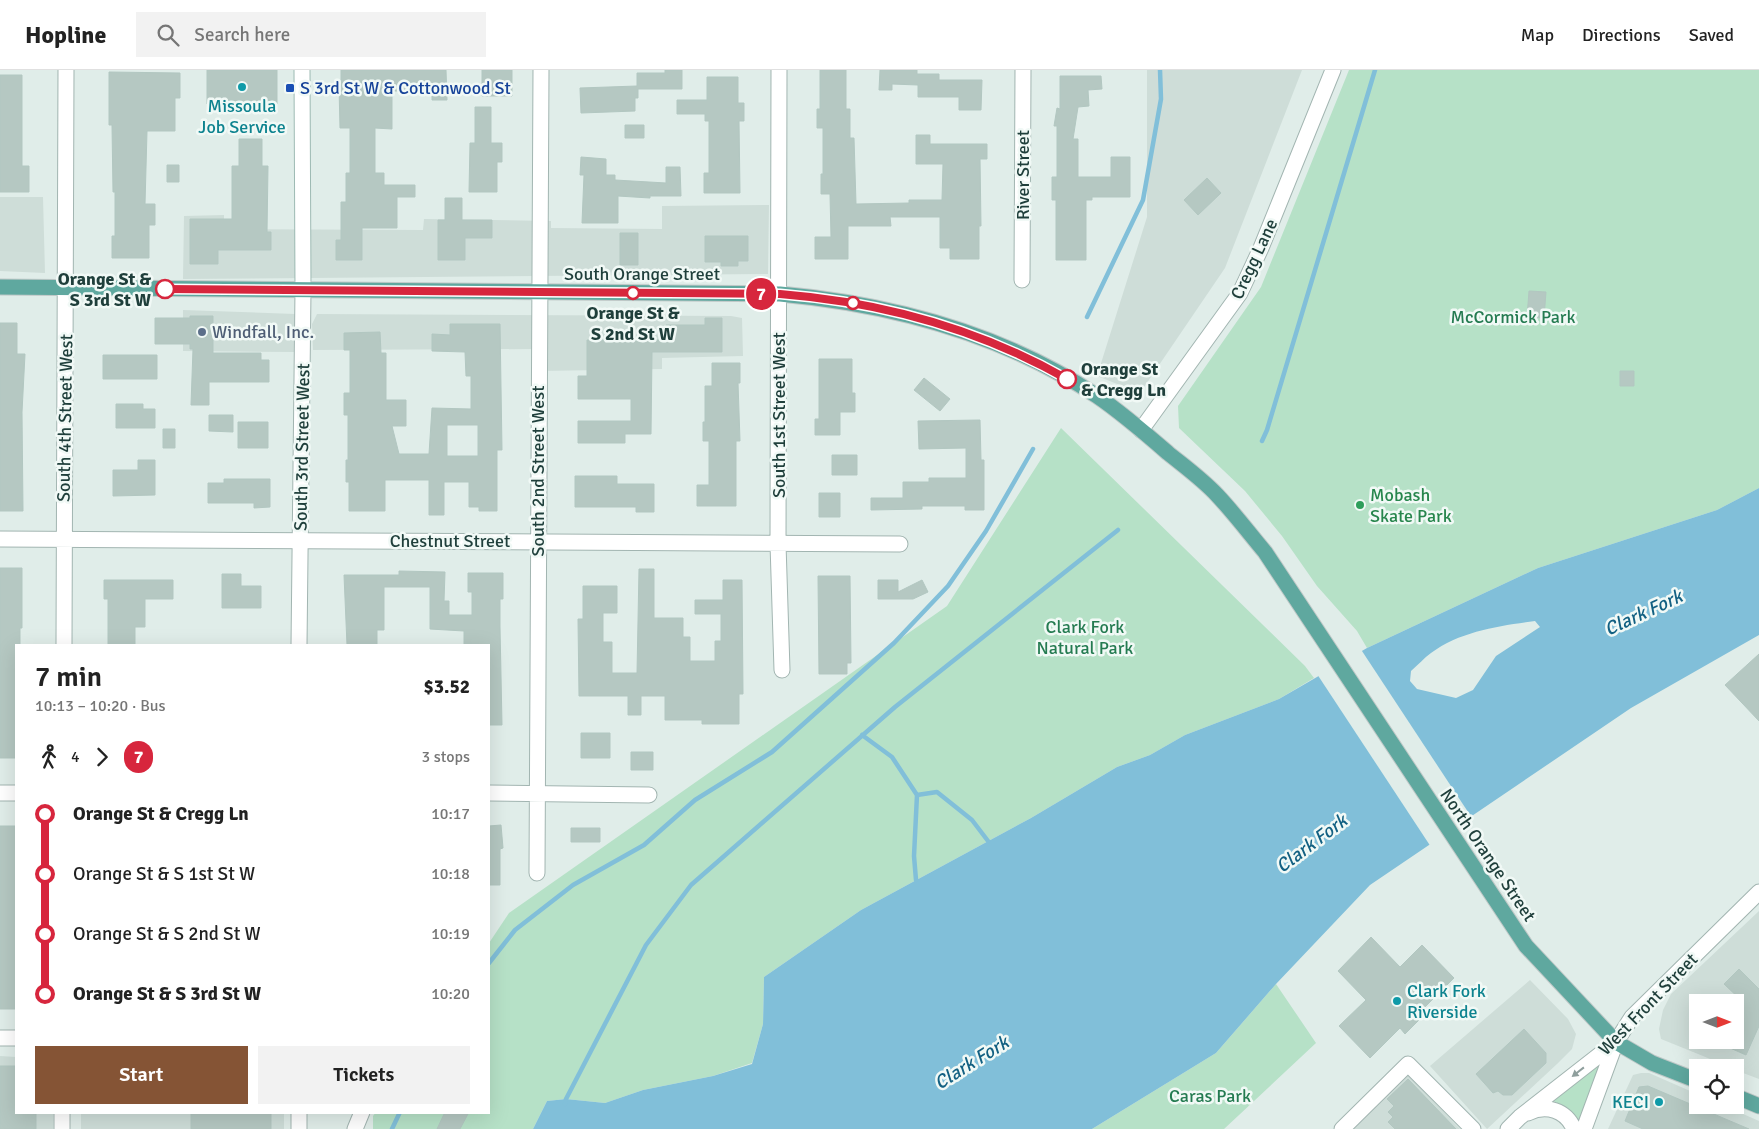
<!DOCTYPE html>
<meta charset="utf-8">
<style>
body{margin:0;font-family:Signika,sans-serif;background:#f2f2f2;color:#222;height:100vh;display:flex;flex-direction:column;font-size:19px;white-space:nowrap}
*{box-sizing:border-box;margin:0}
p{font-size:16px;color:#767676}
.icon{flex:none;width:28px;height:28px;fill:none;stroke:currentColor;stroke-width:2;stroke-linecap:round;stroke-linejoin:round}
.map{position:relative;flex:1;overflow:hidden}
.drawer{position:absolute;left:15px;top:574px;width:475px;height:470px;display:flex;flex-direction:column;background:#fff;border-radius:0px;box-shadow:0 5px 20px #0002}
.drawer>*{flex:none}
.badge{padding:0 10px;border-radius:16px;font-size:18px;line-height:32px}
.needle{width:32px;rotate:90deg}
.buttons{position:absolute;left:1689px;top:924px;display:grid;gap:10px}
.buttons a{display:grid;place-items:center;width:55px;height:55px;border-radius:0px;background:#fff;box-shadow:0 5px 20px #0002;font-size:25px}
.map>.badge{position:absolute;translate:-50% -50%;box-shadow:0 0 0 2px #fff}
.legs{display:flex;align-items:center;gap:8px;height:55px;padding:0 20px;font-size:16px}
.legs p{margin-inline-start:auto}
.headline{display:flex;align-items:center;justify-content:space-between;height:85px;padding:0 20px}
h1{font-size:28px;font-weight:600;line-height:38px}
.cta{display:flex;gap:10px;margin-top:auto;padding:10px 20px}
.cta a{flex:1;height:58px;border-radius:0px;background:#855435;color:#fff;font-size:20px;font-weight:600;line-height:58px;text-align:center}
.cta a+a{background:#f2f2f2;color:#222}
ul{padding:0 20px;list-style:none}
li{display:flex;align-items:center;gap:18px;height:60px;font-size:19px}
li i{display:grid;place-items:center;width:8px;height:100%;margin:0 6px;background:currentColor}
li i::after{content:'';width:12px;height:12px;margin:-6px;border:4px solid;border-radius:50%;background:#fff}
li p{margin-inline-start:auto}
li:first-child i{background:linear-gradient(#0000 50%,currentColor 0)}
li:last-child i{background:linear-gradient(currentColor 50%,#0000 0)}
header{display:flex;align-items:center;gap:30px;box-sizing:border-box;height:70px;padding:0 25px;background:#fff;border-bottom:1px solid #e0e0e0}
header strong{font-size:24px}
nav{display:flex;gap:28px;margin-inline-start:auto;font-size:18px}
.search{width:350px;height:45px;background:#f2f2f2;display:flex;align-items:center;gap:12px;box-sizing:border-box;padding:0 18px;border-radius:0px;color:#767676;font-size:19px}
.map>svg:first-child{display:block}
</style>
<header>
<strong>Hopline</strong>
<div class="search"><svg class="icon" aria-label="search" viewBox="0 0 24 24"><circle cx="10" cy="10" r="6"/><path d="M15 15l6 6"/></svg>Search here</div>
<nav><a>Map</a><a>Directions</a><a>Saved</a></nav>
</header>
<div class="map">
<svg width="1759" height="1059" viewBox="0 0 1759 1059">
<rect width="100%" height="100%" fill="#e0ede9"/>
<path fill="#ceddd8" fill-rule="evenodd" d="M1147,0H1302L1225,198L1140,323L1097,306L1147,147Z
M0,127H43L45,203L0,201Z
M769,135L768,204L183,209L184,146L224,145V159L423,160L424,149L551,151V158L662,159V136Z
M183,240L295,244V282L183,281Z
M317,244L731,246L742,248L743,286L662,288V299L539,301L538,279L313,280L312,254Z
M1759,841V1009L1735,1000V998L1730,997L1661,969L1659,959L1663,940L1671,924ZM1698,932H1735V970H1698Z
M1530,910L1568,949L1576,964L1572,979L1557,994L1487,1059L1430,996Z
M0,986L16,987V1042L53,1043V1059H0Z
M1406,1003L1460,1059H1348Z
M1641,1003H1649L1697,1024L1698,1035H1723L1759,1051V1059H1608L1633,1005Z
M81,1043H284V1059H81Z"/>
<path fill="#b6e1c7" d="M1349,0H1759V418L1717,440L1538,498L1367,578L1357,561L1317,516L1282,466L1245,421L1179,358L1178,336L1261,217Z
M1061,358L1305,596L1314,608L1279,629L1185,665L1150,685L1117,697L1031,748L861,840L764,907L763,954L752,993L713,1006L643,1020L605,1033L566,1029L547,1031L533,1059H373V1046L376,1042H489V873L509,843L947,536Z
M1276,914L1316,973L1224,1059H1092L1216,983Z
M1595,994L1603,1000L1580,1059L1567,1038L1551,1030Z"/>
<path fill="#81bfd9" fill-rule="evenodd" d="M1759,418V565L1631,638L1370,815L1276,914L1216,983L1092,1059H533L547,1031L566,1029L605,1033L643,1020L713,1006L752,994L763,954L764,907L861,840L1031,748L1117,697L1150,685L1185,665L1279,629L1367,578L1538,498L1717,440ZM1535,551L1540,557L1496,586L1473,620L1456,628L1417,619L1410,611L1411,601C1418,595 1424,588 1431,583C1461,561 1499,556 1535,551Z"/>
<path fill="#e0ede9" d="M1360,578L1472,748L1431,777L1317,604Z"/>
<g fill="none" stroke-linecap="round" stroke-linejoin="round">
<path stroke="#81bfd9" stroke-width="4.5" d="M1087,247L1143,130L1161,29L1160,0
M1262,371L1267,360L1375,0
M862,665L892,687L917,725L914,786L916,810
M917,725L937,722L972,750L988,771
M489,893L515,860L573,815L644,775L695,730L772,682L894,573L948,516L986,461L1033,379
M565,1034L566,1029L646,875L691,815L895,637L1118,460
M392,1059L400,1042"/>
</g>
<path fill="#b5c8c2" stroke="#b2c7c1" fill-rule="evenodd" d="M207,0H277V34H207Z
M341,0H446L447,30H432V21H392V59L375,58V103H384V115H415V127H397V158H362V190H336V170H341V132H346V103H350V58H340L339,16H341Z
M482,0H512V26H482Z
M665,0H682V19H638V28H635V41L581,43L580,18L637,16V3H665Z
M820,0H846V39H850V68H854L856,134L909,133V130H942L943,94H916V65H930V74H987V89H980L981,156H979V189H950V178H940V147H890L891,156H848V189H815V167H831L830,124H821V104H823V58H817V39H820Z
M880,0H917V4H939V10H982L981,40H959V27H918V15L892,14V20H879Z
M109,2L180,3V28H175V61H147L145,134H155V155H149V188H112V166H115V122H113L112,55H109Z
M0,5H22V96H29V122H0Z
M1060,6H1101L1102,19L1088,20L1089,36L1078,37L1073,69H1078V107H1111V87H1130V127H1092V130H1086V190H1056V130H1052V107H1057V56H1054L1057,38L1060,39Z
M707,7H738V33H744V51H739L740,123H704V103H709V51H705V44H677V30H707Z
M475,37H491V73H502V92H497V122H469L470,73H475Z
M625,55H644V68H625Z
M239,69H262V96H268L267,162H271V180H218V194H190V149H232V96H239Z
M581,87L606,89V105H615V110L666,113V97H680L681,126H650V128L618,126V153H582L584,105H580Z
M167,95H179V112H167Z
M1207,108L1221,123L1198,145L1184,130Z
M445,128H462V150H492V168H465V190H438V150H445Z
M620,163H638V195H620Z
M705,166H748V191H738V196H721V192H705Z
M1529,221L1546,222L1544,248L1527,247Z
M190,246H213V283H261V290H269V312H209V335H191L193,279H190V274H155V248H190Z
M705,248H722V282H652L651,364H625V373H578V351H631V329H578V306H587V270H666V255H705Z
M0,253H17V284H25L22,342L23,441H0Z
M450,254H500L502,380H497V441H479V437H469V412H444V445H429V410H385V441H349V412H346V390H348V345H344V323H350V280H344V263L380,262L381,283H386V330H406V356H392L399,384H429L432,338L471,339V306H466L465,282L432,281V264L450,265ZM447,355H478V386H447Z
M103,285H157V309H103Z
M819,289H852V323H855V342H840V365H815V349H819Z
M712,293H740V313H738L740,371H736V436H697V415H709V371H703V352H705V316H712Z
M1620,301H1634V316H1620Z
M924,308L950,329L940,341L914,320Z
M116,334H143V339H155V358H116Z
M209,345H233V362L209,361Z
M980,350L981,390H984V440H965V436H922V439L871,440V428H903V412H929V408H966V378L919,379L918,351Z
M238,352H268V378H238Z
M163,359H175V378H163Z
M832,385H857V405H832Z
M138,390H155V425L113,426V400H138Z
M575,406H617V414H654V442H636V437H575Z
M224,409H270V437L254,438V433H208V413H224Z
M819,423H840V447H819Z
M0,498H22V558H20V575H16V688H0Z
M639,499H654V548H683V567H690V591H715V571H721V544H695V530H723V510H742L743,624H739V654H702V650H665V626H641V645H628V626H579L578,549H583V516H617V543H603V572H612V603H637Z
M399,501L445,502L444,531H449V545H472V522H468V503H503V529H500V557L502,655H489V575H464V561L430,559V517H384V560H377V575H347L344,505H399Z
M222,504H241V516H261V538H222Z
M818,506H850L851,593H847V604H819Z
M104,510H173V529H145V557H135V575H108V529H104Z
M878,510H898V522L922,510L928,522L913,529H878Z
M1759,584V651L1725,615Z
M581,663H610V688H581Z
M631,682H653V700H631Z
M501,755L503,778L500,779V815H489V756Z
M0,756H16V939H0Z
M571,758H600V772H571Z
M1371,867L1400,897L1422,875L1454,908L1422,940L1426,943L1405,964L1400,958L1370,988L1339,956L1366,930L1338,901Z
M1739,899L1759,919V956L1746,985L1712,970H1735V949L1743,932L1724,914Z
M1524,959L1546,983V993L1512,1025H1503L1498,1021L1493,1023L1476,1004Z
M0,996H16V1042H36V1059H0Z
M1408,1009L1456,1059H1395L1388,1052L1393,1047L1388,1042L1394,1036L1387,1029Z
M1648,1016L1749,1059H1643L1625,1051L1639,1017Z
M191,1042H271V1059H191Z
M445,1042H469L460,1059H437Z"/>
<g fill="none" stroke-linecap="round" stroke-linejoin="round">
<g stroke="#a2b5b1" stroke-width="17">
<path id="minor" d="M779,0L778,474L782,600
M1022,210L1023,0
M0,469L900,474
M64,575L66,0
M0,723H16
M489,723L649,725
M537,803L541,0
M0,968H16
M62,1042V1059
M355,1059L362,1042
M1342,1059L1408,994L1473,1059"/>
</g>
<g stroke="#a2b5b1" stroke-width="17">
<path id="tertiary" d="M1141,360L1240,223L1261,178L1333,0
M299,575L303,220
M299,1042V1059
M1528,1043C1546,1034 1566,1040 1574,1059
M1508,1059L1520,1047L1616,972L1632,947L1759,822
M1584,1059L1616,972"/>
</g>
<g stroke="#9dbab3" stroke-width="17">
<path id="secondary" d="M302,0L303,220"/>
</g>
<g stroke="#c0c9c8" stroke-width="17">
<path id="primary" d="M0,217L780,224C890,234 1003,264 1097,326C1122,343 1145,363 1168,383C1184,396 1202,409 1217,425C1234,443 1249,463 1265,482L1526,876L1616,972L1652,993L1698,1011
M1735,1026L1759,1036"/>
</g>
<use href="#minor" stroke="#fff" stroke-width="15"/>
<use href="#tertiary" stroke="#fff" stroke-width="15"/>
<use href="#secondary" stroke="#fff" stroke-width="15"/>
<use href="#primary" stroke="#5fa89f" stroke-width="15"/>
</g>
<defs><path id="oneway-solid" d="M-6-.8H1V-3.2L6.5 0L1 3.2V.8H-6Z" transform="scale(1.25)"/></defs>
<use fill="#8f9f9d" href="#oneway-solid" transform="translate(1578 1002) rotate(142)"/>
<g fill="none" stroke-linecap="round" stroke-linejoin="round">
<g stroke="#fff" stroke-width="11">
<path id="line-1" d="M165,219L780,224C880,232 979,259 1067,309"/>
</g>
<use href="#line-1" stroke="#d7263d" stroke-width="8"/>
</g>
<g fill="#0f9aa8" stroke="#f1f9f6" stroke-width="2">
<circle cx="242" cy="17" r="5"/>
<circle cx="1397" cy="931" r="5"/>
<circle cx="1659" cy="1032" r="5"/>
</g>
<rect fill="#1a4fb4" stroke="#f1f9f6" stroke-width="2" x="285" y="13" width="10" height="10" rx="2.5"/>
<g fill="#fff" stroke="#d7263d" stroke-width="2.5">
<circle cx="165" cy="219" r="9"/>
<circle cx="633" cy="223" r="6"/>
<circle cx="853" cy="233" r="6"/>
<circle cx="1067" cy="309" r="9"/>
</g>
<circle fill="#5c6f8a" stroke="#f1f9f6" stroke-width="2" cx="202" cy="262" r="5"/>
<circle fill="#2e9e5b" stroke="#f1f9f6" stroke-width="2" cx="1360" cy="435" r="5"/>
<g text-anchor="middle" stroke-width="5" stroke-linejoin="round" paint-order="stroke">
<g font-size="18" fill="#164399" stroke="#f1f9f6" text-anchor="start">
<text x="300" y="24">S 3rd St W &amp; Cottonwood St</text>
</g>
<g font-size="18" fill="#0d838f" stroke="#f1f9f6">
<text x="242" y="42">Missoula<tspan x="242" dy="21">Job Service</tspan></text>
<text x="1407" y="927" text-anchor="start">Clark Fork<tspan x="1407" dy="21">Riverside</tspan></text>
<text x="1649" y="1038" text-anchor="end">KECI</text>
</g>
<g font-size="18" fill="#1f3f3b" stroke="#f1f9f6">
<text transform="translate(1023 105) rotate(-90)" y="6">River Street</text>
<text transform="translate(1254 189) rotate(-65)" y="6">Cregg Lane</text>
<text x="642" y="210">South Orange Street</text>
<text transform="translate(779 345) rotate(-90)" y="6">South 1st Street West</text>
<text transform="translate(65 348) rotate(-89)" y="6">South 4th Street West</text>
<text transform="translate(302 377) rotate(-89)" y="6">South 3rd Street West</text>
<text transform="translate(538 401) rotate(-90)" y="6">South 2nd Street West</text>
<text x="450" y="477">Chestnut Street</text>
<text transform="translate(1488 785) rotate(56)" y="6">North Orange Street</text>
<text transform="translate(1648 934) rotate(-46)" y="6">West Front Street</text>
</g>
<g font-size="18" font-weight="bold" fill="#1f3f3b" stroke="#f1f9f6" text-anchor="end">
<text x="151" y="215">Orange St &amp;<tspan x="151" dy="21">S 3rd St W</tspan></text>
<text x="633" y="249" text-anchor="middle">Orange St &amp;<tspan x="633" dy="21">S 2nd St W</tspan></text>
<text x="1081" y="305" text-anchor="start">Orange St<tspan x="1081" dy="21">&amp; Cregg Ln</tspan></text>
</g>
<g font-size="18" fill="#247b51" stroke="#f1f9f6">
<text x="1513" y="253">McCormick Park</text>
<text x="1085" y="563">Clark Fork<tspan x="1085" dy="21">Natural Park</tspan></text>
<text x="1210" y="1032">Caras Park</text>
</g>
<g font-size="18" fill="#4e5e75" stroke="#f1f9f6" text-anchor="start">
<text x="212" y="268">Windfall, Inc.</text>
</g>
<g font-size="18" fill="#27864d" stroke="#f1f9f6" text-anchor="start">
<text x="1370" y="431">Mobash<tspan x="1370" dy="21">Skate Park</tspan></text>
</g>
<g font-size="19" font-style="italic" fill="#126082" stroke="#f1f9f6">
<text transform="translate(1643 542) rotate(-25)" y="7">Clark Fork</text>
<text transform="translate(1311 773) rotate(-37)" y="7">Clark Fork</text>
<text transform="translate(971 992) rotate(-32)" y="7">Clark Fork</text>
</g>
</g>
</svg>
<div class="buttons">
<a><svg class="needle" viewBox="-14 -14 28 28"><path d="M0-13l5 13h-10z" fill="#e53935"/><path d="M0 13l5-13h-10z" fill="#767676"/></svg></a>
<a><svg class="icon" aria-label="locate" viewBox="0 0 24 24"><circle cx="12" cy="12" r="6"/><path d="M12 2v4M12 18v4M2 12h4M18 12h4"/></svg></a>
</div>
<b class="badge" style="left:761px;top:224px;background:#d7263d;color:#fff">7</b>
<section class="drawer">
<div class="headline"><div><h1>7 min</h1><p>10:13 – 10:20 · Bus</p></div><b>$3.52</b></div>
<div class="legs"><svg class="icon" aria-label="walk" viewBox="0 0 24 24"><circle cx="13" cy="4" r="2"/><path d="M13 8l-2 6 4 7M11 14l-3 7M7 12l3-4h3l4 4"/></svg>4<svg class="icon" aria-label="forward" viewBox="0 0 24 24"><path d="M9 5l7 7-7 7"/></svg><b class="badge" style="background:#d7263d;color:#fff">7</b><p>3 stops</p></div>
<ul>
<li><i style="color:#d7263d"></i><b>Orange St &amp; Cregg Ln</b><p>10:17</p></li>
<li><i style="color:#d7263d"></i><span>Orange St &amp; S 1st St W</span><p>10:18</p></li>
<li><i style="color:#d7263d"></i><span>Orange St &amp; S 2nd St W</span><p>10:19</p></li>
<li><i style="color:#d7263d"></i><b>Orange St &amp; S 3rd St W</b><p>10:20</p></li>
</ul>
<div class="cta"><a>Start</a><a>Tickets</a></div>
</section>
</div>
